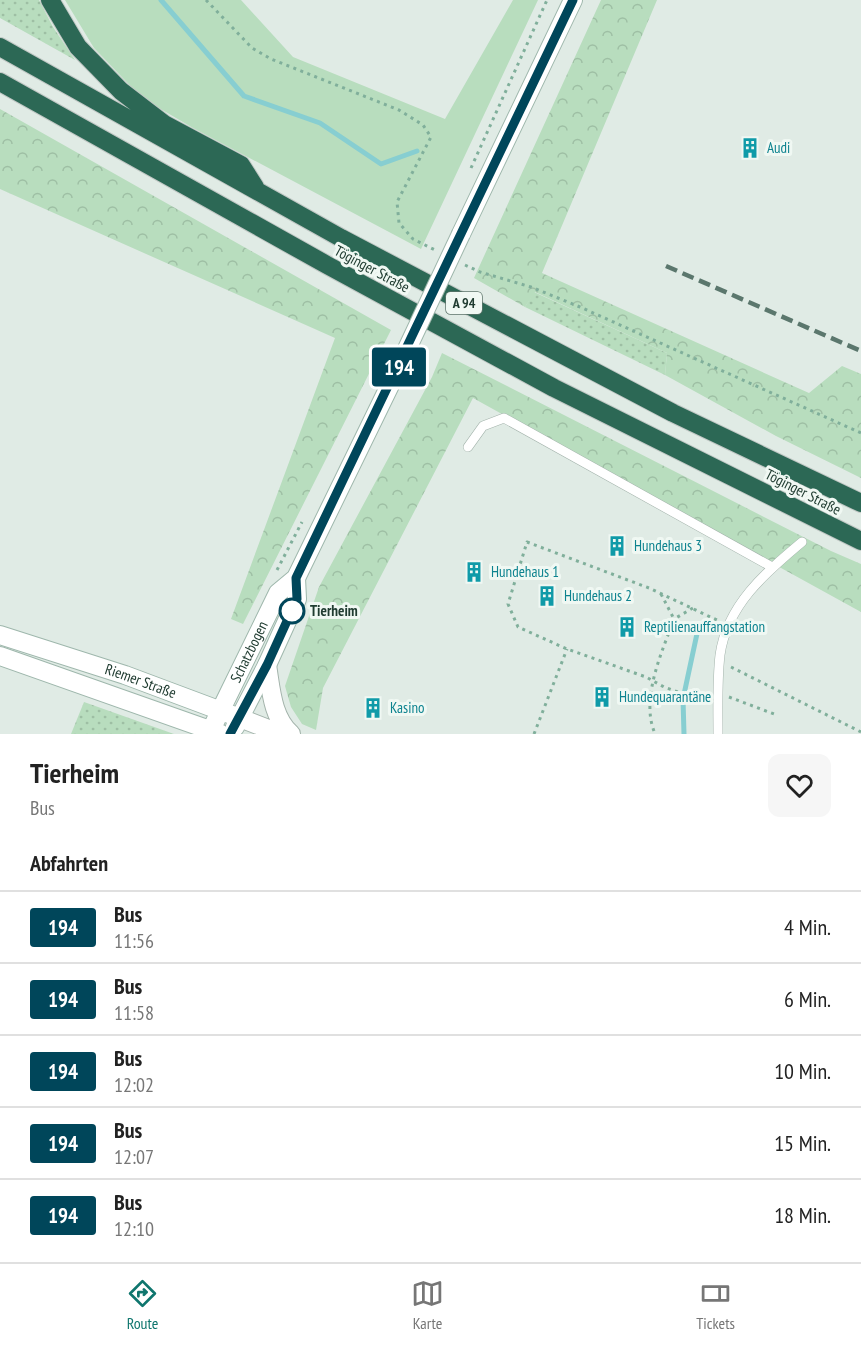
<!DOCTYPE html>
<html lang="de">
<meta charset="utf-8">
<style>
body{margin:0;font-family:"PT Sans Narrow",sans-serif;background:#f6f6f6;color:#222;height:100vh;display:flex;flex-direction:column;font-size:22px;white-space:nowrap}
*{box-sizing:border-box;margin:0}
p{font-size:20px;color:#767676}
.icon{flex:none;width:33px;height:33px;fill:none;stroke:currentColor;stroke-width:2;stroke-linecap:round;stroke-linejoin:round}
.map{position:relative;height:734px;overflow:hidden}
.panel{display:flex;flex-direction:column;background:#fff;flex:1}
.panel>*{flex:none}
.badge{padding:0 12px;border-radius:4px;font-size:21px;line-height:39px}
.map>.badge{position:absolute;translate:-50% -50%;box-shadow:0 0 0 3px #fff}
h2{padding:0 30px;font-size:22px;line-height:54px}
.round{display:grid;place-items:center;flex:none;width:63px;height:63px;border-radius:12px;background:#f6f6f6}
.overview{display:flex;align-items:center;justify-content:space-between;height:102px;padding:0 30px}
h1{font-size:28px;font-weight:700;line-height:45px}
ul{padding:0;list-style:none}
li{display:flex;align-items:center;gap:18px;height:72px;padding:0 30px;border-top:2px solid #e0e0e0}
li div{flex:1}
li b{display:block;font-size:22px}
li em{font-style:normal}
li .badge{min-width:66px;font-weight:700;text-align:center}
.menu{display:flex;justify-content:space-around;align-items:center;height:84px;border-top:2px solid #e0e0e0;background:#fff;font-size:16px;color:#767676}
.menu a{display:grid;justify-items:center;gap:3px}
.menu .current{color:#0f766e}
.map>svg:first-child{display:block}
</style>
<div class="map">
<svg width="861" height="734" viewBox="0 0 861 734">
<defs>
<pattern id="grass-dots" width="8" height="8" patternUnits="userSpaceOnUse" patternTransform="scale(1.5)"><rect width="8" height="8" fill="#b8ddbe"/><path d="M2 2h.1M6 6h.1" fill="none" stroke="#9ebfa4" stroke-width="1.8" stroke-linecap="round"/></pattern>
<pattern id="forest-crowns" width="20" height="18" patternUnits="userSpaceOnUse" patternTransform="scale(1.5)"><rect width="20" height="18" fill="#b8ddbe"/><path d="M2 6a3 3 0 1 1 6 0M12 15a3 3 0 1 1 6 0" fill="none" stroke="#9ebfa4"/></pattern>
</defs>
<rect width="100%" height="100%" fill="#e0ebe5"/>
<path fill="url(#grass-dots)" d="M0,0H39L53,27L75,60L0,18Z
M534,292L667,353L665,375L525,307Z
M84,702L174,734H71Z"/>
<path fill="url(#forest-crowns)" d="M601,0H657L542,273L809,393L842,366L861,374V478L776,436L665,375L667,353L535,292L525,307L474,278Z
M0,109L391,330L243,624L231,619L335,338L0,189Z
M442,353L831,551L861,564V612L473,398L323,688L316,730L302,724L291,707L285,686L319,587L432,377Z"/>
<path fill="#b8ddbe" d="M65,0H241L293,57L445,119L513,0H538L421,249L193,128L142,98L94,48Z"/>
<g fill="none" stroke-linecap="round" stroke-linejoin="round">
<path stroke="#87ced1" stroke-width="5" d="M161,0L244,96L320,123L381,164L417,151
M684,734L683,699L698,629"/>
<g stroke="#a3b3ab" stroke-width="10">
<path id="service" d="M468,447L483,426L504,418L772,567
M718,734C718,708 717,681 720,655C727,605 765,573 802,542"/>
</g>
<g stroke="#a3b3ab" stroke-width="20">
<path id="tertiary" d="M267,665C271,689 272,717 291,734
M240,718L281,734"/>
</g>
<g stroke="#9eb7ac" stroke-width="20">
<g id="secondary">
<path d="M461,234L573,0"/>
<path id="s1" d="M0,635L125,675L240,718"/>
<path d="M0,656L221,734"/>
<path d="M235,727L267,665L297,599L296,578"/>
<path id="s2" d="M211,730L278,593L296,578L391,383"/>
</g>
</g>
<g stroke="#c1c8c5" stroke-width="20">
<path id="motorway" d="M50,0L78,47L121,91L164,124L241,165L255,187
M0,47L341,238L673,413L861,503
M0,82L327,265L554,388L861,541"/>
</g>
<path stroke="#80af9b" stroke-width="3" stroke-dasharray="3 4.5" stroke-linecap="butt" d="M206,0L252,48L271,59L399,110L423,125L431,137L397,202L399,223L413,239L435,250
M471,168L547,0
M465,265L480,272L531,287L580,307L861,433
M277,570L302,522
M661,594L674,619
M731,667L861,732
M729,697L774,714
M706,702L664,687L646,677L567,649L518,627L508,604L527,542L649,588L719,621
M654,731C641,697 662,652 674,619L693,608
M534,734L567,649"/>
<use href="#service" stroke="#fff" stroke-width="9"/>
<use href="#tertiary" stroke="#fff" stroke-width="18"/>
<use href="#secondary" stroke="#fff" stroke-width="18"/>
<use href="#motorway" stroke="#2c6855" stroke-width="18"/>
<path stroke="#5b776d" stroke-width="4.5" stroke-dasharray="12 6" stroke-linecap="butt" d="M666,266L861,351"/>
<g stroke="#9eb7ac" stroke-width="20" stroke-linecap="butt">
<path id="secondary-bridge" d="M391,383L461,234"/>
</g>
<use href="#secondary-bridge" stroke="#fff" stroke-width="18"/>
</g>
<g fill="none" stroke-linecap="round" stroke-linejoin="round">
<g stroke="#fff" stroke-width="14">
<path id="line" d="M230,734L267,665L297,599L296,578L573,0"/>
</g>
<use href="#line" stroke="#00465a" stroke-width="9"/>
</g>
<defs>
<g id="building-bare" transform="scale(1.62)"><path d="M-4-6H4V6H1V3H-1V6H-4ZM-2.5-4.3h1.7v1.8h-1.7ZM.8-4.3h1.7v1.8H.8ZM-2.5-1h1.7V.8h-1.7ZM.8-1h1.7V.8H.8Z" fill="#0f9aa8" stroke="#f0f8f3" stroke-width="2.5" paint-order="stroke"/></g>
</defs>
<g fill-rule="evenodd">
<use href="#building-bare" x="750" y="148"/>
<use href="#building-bare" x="617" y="546"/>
<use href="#building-bare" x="474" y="572"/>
<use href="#building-bare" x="547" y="596"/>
<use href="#building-bare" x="627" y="627"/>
<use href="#building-bare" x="602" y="697"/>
<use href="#building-bare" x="373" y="708"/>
</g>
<circle fill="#fff" stroke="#00465a" stroke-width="3" cx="292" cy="611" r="12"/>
<g text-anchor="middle" stroke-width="6" stroke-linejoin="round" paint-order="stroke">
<rect fill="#f0f8f3" stroke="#5e746b" stroke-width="1.5" x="446" y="292" width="36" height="22" rx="4.5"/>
<g font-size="14" font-weight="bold" fill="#203c31">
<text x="464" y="308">A 94</text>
</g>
<g font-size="15" fill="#0d838f" stroke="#f0f8f3" text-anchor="start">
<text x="767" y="153">Audi</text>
<text x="634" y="551">Hundehaus 3</text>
<text x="491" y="577">Hundehaus 1</text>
<text x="564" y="601">Hundehaus 2</text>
<text x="644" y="632">Reptilienauffangstation</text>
<text x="619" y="702">Hundequarantäne</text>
<text x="390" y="713">Kasino</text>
</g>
<g font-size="15" fill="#203c31" stroke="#f0f8f3">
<text transform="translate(372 269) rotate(28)" y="5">Töginger Straße</text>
<text transform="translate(803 492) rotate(27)" y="5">Töginger Straße</text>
<text dy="5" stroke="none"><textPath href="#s2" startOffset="87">Schatzbogen</textPath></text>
<text dy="5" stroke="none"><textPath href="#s1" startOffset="148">Riemer Straße</textPath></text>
</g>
<g font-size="15" font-weight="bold" fill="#203c31" stroke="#f0f8f3" text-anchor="start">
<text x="310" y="616">Tierheim</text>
</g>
</g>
</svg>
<b class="badge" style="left:399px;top:367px;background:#00465a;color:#fff">194</b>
</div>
<section class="panel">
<div class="overview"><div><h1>Tierheim</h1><p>Bus</p></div><a class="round"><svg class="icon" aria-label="heart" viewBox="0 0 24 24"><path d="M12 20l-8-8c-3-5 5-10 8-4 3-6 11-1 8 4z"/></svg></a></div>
<h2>Abfahrten</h2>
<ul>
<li><span class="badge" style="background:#00465a;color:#fff">194</span><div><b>Bus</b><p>11:56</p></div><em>4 Min.</em></li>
<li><span class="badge" style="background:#00465a;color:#fff">194</span><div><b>Bus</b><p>11:58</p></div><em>6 Min.</em></li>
<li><span class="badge" style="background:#00465a;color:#fff">194</span><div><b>Bus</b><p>12:02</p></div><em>10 Min.</em></li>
<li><span class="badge" style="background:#00465a;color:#fff">194</span><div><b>Bus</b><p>12:07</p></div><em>15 Min.</em></li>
<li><span class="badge" style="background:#00465a;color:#fff">194</span><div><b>Bus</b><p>12:10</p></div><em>18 Min.</em></li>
</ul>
</section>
<nav class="menu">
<a class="current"><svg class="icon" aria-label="directions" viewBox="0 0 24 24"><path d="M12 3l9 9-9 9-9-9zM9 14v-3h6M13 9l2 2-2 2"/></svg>Route</a>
<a><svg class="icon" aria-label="map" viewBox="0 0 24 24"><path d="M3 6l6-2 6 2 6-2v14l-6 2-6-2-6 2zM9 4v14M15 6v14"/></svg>Karte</a>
<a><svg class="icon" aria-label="tickets" viewBox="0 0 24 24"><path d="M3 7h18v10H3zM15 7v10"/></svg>Tickets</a>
</nav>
